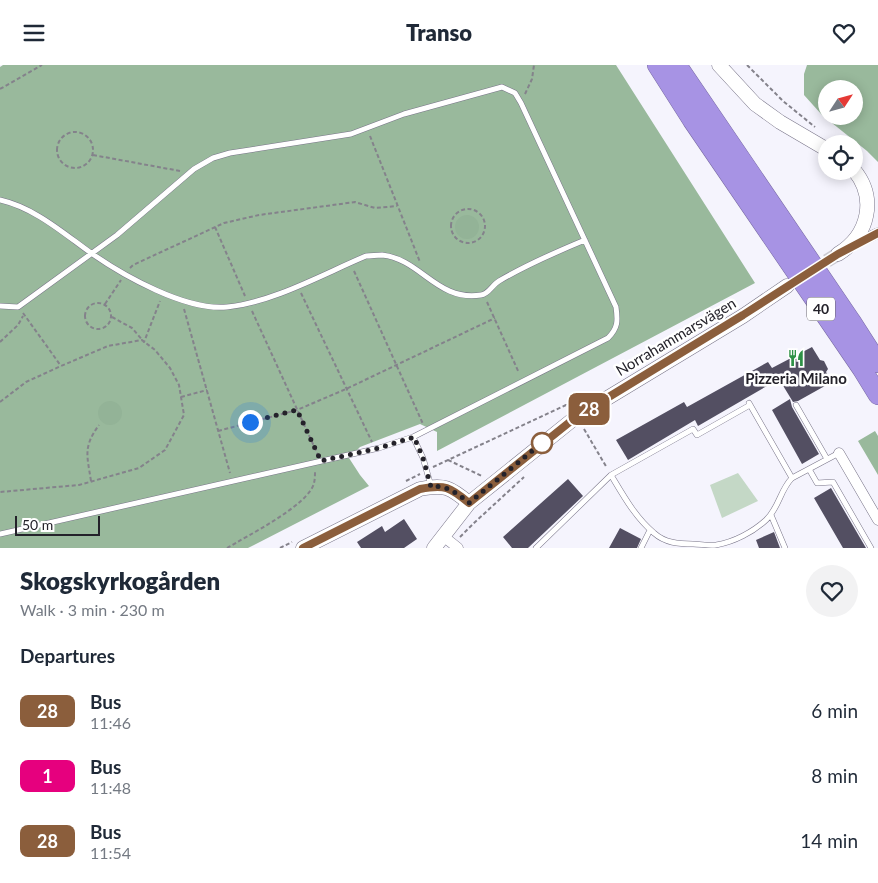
<!DOCTYPE html>
<meta charset="utf-8">
<style>
body{margin:0;font-family:Lato,sans-serif;background:#f2f2f3;color:#1f2937;height:100vh;display:flex;flex-direction:column;font-size:19px;white-space:nowrap}
*{box-sizing:border-box;margin:0}
p{font-size:16px;color:#747a83}
.icon{flex:none;width:28px;height:28px;fill:none;stroke:currentColor;stroke-width:2;stroke-linecap:round;stroke-linejoin:round}
.map{position:relative;height:483px;overflow:hidden}
.panel{display:flex;flex-direction:column;background:#fff;flex:1}
.panel>*{flex:none}
.badge{padding:0 10px;border-radius:8px;font-size:18px;line-height:32px}
.needle{width:32px;rotate:54deg}
.tools{position:absolute;left:818px;top:15px;display:grid;gap:10px}
.tools a{display:grid;place-items:center;width:45px;height:45px;border-radius:50%;background:#fff;box-shadow:0 2px 12px #0003;font-size:25px}
.scale{position:absolute;left:15px;bottom:12px;width:85px;box-sizing:border-box;padding-left:5px;border:2px solid #24222a;border-top:0;font-size:14px;line-height:18px;white-space:nowrap;color:#24222a;-webkit-text-stroke:4px #fff;paint-order:stroke}
.you{position:absolute;width:25px;height:25px;margin:-12px;border:4px solid #fff;border-radius:50%;background:#1a73e8;box-shadow:0 0 0 8px #1a73e833}
.map>.badge{position:absolute;translate:-50% -50%;box-shadow:0 0 0 2px #fff}
h2{padding:0 20px;font-size:19px;line-height:45px}
.round{display:grid;place-items:center;flex:none;width:52px;height:52px;border-radius:26px;background:#f2f2f3}
.summary{display:flex;align-items:center;justify-content:space-between;height:85px;padding:0 20px}
h1{font-size:24px;font-weight:800;line-height:38px}
ul{padding:0;list-style:none}
li{display:flex;align-items:center;gap:15px;height:65px;padding:0 20px}
li div{flex:1}
li b{display:block;font-size:19px}
li em{font-style:normal}
li .badge{min-width:55px;font-weight:700;text-align:center}
header{display:flex;justify-content:space-between;align-items:center;height:65px;padding:0 20px;background:#fff;font-size:22px;font-weight:800}
.map>svg:first-child{display:block}
</style>
<header><svg class="icon" aria-label="menu" viewBox="0 0 24 24"><path d="M4 6h16M4 12h16M4 18h16"/></svg>Transo<svg class="icon" aria-label="heart" viewBox="0 0 24 24"><path d="M12 20l-8-8c-3-5 5-10 8-4 3-6 11-1 8 4z"/></svg></header>
<div class="map">
<svg width="878" height="483" viewBox="0 0 878 483">
<rect width="100%" height="100%" fill="#f5f4fd"/>
<path fill="#c4d8c6" d="M738,408L758,436L722,453L710,420Z"/>
<path fill="#99b99c" fill-rule="evenodd" d="M3,0H616L755,218L437,386V367L420,359L360,382L349,393L360,410L369,421L248,483H0V2Z
M807,0H878V97L867,86L822,50L804,30V9ZM826,24H854V51H826Z
M875,366L878,371V410L858,376Z"/>
<path fill="#93b397" d="M455 162a12 12 0 1 1 24 0a12 12 0 1 1-24 0Z
M98 348a12 12 0 1 1 24 0a12 12 0 1 1-24 0Z"/>
<path fill="#534f62" d="M812,282L820,295L824,296L828,304L826,307L832,317L798,336L793,337L779,314L698,361L695,355L628,395L616,375L684,337L687,342L768,297L772,303Z
M790,334L792,342L819,389L802,399L772,345Z
M568,414L583,431L528,483H512L503,472Z
M831,423L866,483H843L814,433Z
M404,454L417,474L404,483H361L357,477L382,461L385,467Z
M620,463L641,474L637,483H609Z
M774,467L780,483H759L756,475Z"/>
<g fill="none" stroke-linecap="round" stroke-linejoin="round">
<path stroke="#cbcad3" stroke-width="14" stroke-dasharray="14 7" stroke-linecap="butt" d="M809,207L838,189"/>
<g stroke="#787488" stroke-width="6">
<path id="lane" d="M0,135C35,143 63,168 91,188C124,211 186,246 227,242C274,237 323,209 366,191C371,191 377,190 382,190C421,194 437,237 481,230C489,229 492,220 499,216C526,200 556,187 585,175
M0,241L18,242L117,170L194,104L213,93L230,88L351,69L404,49L502,22L515,28L521,38L616,242C618,256 618,263 608,273L413,372L379,383L0,469
M749,338L792,413
M796,340L827,394
M413,372L423,393L431,421
M809,404L817,418L833,417L871,483
M611,410C623,430 635,452 654,468C665,478 679,479 693,479C700,479 709,481 716,480C734,477 753,467 766,455C779,443 780,425 792,413L839,388
M771,450L785,483
M536,483L611,410L693,364L697,370L750,340
M641,483L650,465"/>
</g>
<g stroke="#787488" stroke-width="11">
<path id="street" d="M851,181L878,168
M839,388L878,455
M443,471L458,483"/>
</g>
<g stroke="#787488" stroke-width="15">
<path id="secondary" d="M719,0L755,39L780,57L826,84
M838,189C869,170 877,133 854,105
M303,483L420,424C444,419 450,422 469,438
M434,483L469,438L576,352L743,251L787,221"/>
</g>
<g stroke="#796ba3" stroke-width="20">
<path id="highway" d="M657,0L692,55L862,304L878,330
M677,0L851,256L878,298"/>
</g>
<path stroke="#84828b" stroke-width="2" stroke-dasharray="4 2.5" stroke-linecap="butt" d="M747,0L783,36L815,62
M0,24L42,0
M525,29L532,14L534,0
M57 85a18 18 0 1 1 36 0a18 18 0 1 1-36 0Z
M370,71L420,197
M93,90L180,106
M451 161a17 17 0 1 1 34 0a17 17 0 1 1-34 0Z
M215,162L245,231
M130,203L133,200L224,158L259,150L355,137L375,143L397,141
M354,206L423,359
M301,228L372,377
M487,237L519,308
M85 251a13 13 0 1 1 26 0a13 13 0 1 1-26 0Z
M105,239L121,215
M184,244L230,408
M252,246L318,390
M23,248L61,301
M112,252L132,263L144,277L160,236
M0,277L18,260L23,251
M181,332L207,325
M0,337L26,317L61,301L108,281L142,275L155,285L170,303L179,320L184,350L165,385L139,403L79,420L0,427
M584,364L607,403
M218,366L297,345L346,324L495,253
M448,395L482,411
M433,402L566,340L569,343
M91,416C87,390 83,382 99,360
M406,416L420,409
M460,472L474,458L524,412
M227,483C247,471 309,440 314,418C315,414 315,410 315,406
M280,483L292,477"/>
<use href="#lane" stroke="#fff" stroke-width="5"/>
<use href="#street" stroke="#fff" stroke-width="10"/>
<use href="#secondary" stroke="#fff" stroke-width="14"/>
<use href="#highway" stroke="#a793e4" stroke-width="19"/>
</g>
<g fill="none" stroke-linecap="round" stroke-linejoin="round">
<g stroke="#fff" stroke-width="11">
<path id="line" d="M303,483L420,424C445,419 450,422 469,438L576,352L743,250L838,189L878,168"/>
</g>
<use href="#line" stroke="#8b5e3c" stroke-width="8"/>
<path stroke="#24222a" stroke-width="5" stroke-dasharray="0 9" d="M250,357L297,345L321,396L379,383L414,372L423,393L431,422C446,419 458,429 469,438L542,378"/>
</g>
<defs>
<g id="restaurant-bare" transform="scale(1.35)"><path d="M-5-6h1v4h1v-4h1v4h1v-4h1v5L-1.5 .5V6h-2V.5L-5-1ZM5-6V6H3V1.5H1.5Q1.5-4 5-6Z" fill="#2e9146" stroke="#fff" stroke-width="2.5" paint-order="stroke"/></g>
</defs>
<g fill-rule="evenodd">
<use href="#restaurant-bare" x="796" y="293"/>
</g>
<circle fill="#fff" stroke="#8b5e3c" stroke-width="2.5" cx="542" cy="378" r="10"/>
<g text-anchor="middle" stroke-width="5" stroke-linejoin="round" paint-order="stroke">
<rect fill="#fff" stroke="#66646a" stroke-width="1" x="807" y="232.5" width="28" height="23" rx="4"/>
<g font-size="14" font-weight="bold" fill="#24222a">
<text x="821" y="249">40</text>
</g>
<g font-size="15" fill="#24222a" stroke="#fff">
<text transform="translate(676 272) rotate(-31)" y="5">Norrahammarsvägen</text>
</g>
<g font-size="15" font-weight="bold" fill="#24222a" stroke="#fff">
<text x="796" y="319">Pizzeria Milano</text>
</g>
</g>
</svg>
<div class="tools">
<a><svg class="needle" viewBox="-14 -14 28 28"><path d="M0-13l5 13h-10z" fill="#e53935"/><path d="M0 13l5-13h-10z" fill="#747a83"/></svg></a>
<a><svg class="icon" aria-label="locate" viewBox="0 0 24 24"><circle cx="12" cy="12" r="6"/><path d="M12 2v4M12 18v4M2 12h4M18 12h4"/></svg></a>
</div>
<div class="scale">50 m</div>
<div class="you" style="left:250px;top:357px"></div>
<b class="badge" style="left:589px;top:344px;background:#8b5e3c;color:#fff">28</b>
</div>
<section class="panel">
<div class="summary"><div><h1>Skogskyrkogården</h1><p>Walk · 3 min · 230 m</p></div><a class="round"><svg class="icon" aria-label="heart" viewBox="0 0 24 24"><path d="M12 20l-8-8c-3-5 5-10 8-4 3-6 11-1 8 4z"/></svg></a></div>
<h2>Departures</h2>
<ul>
<li><span class="badge" style="background:#8b5e3c;color:#fff">28</span><div><b>Bus</b><p>11:46</p></div><em>6 min</em></li>
<li><span class="badge" style="background:#e6007e;color:#fff">1</span><div><b>Bus</b><p>11:48</p></div><em>8 min</em></li>
<li><span class="badge" style="background:#8b5e3c;color:#fff">28</span><div><b>Bus</b><p>11:54</p></div><em>14 min</em></li>
</ul>
</section>
